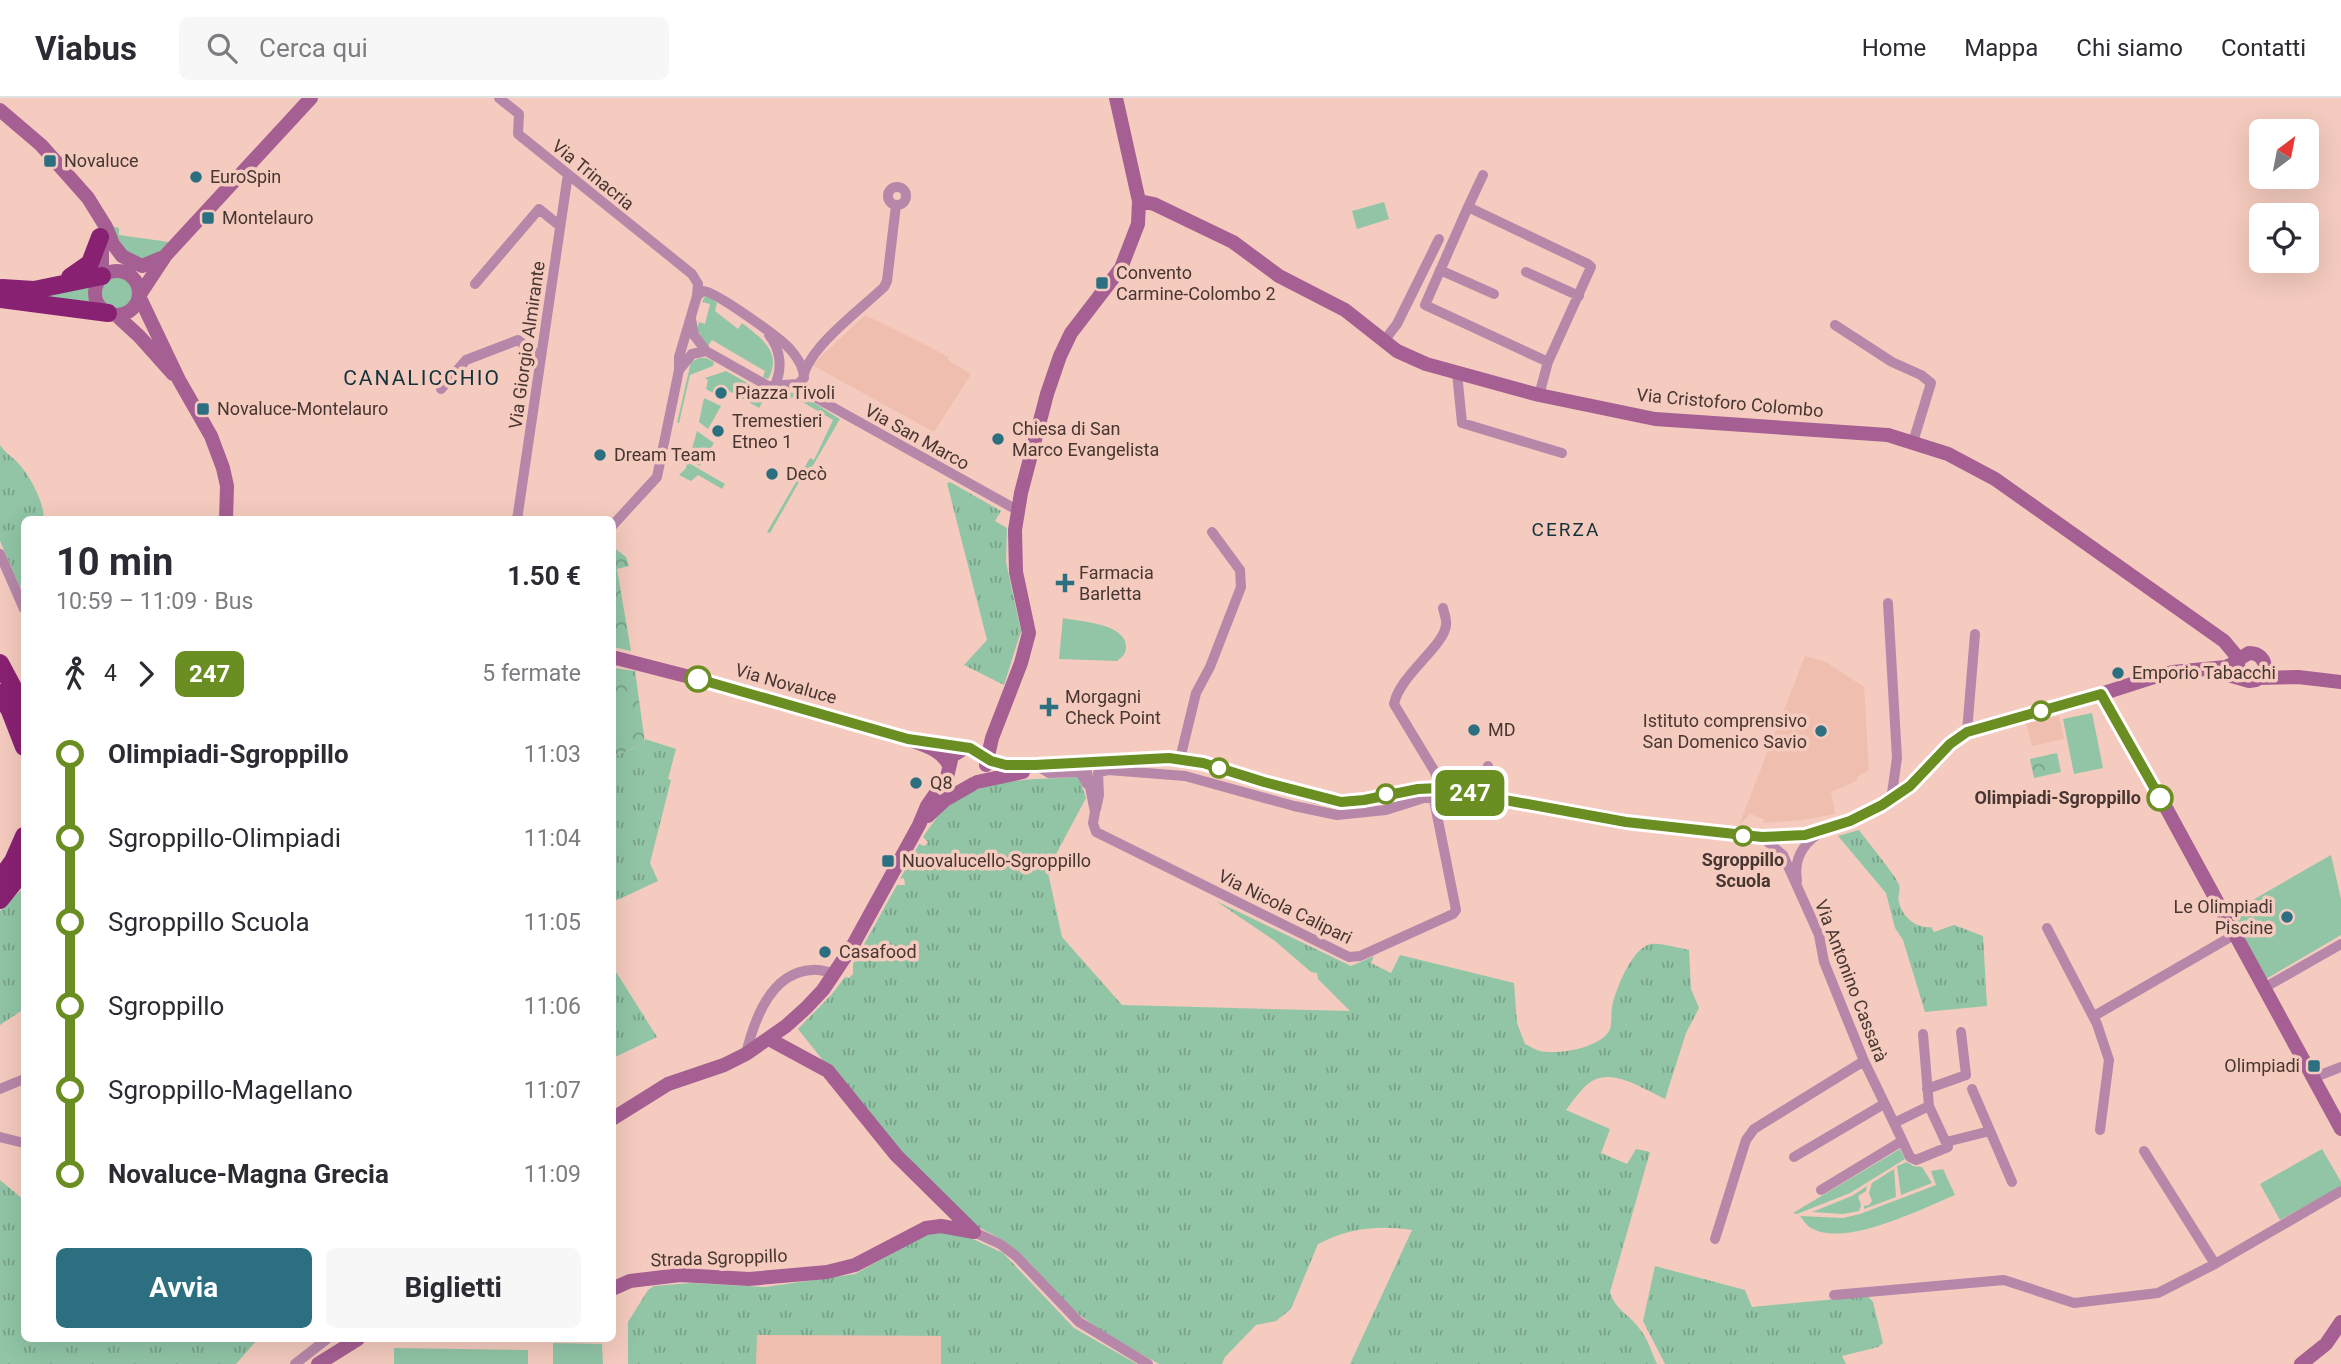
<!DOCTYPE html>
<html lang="it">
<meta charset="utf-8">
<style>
body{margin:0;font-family:Roboto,sans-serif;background:#f7f7f7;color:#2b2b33;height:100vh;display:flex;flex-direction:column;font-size:26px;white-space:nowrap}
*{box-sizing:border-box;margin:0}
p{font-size:23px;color:#7c7c81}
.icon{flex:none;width:38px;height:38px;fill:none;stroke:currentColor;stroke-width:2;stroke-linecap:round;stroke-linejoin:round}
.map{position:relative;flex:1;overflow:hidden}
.side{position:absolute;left:21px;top:418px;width:595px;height:826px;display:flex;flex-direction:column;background:#fff;border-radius:10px;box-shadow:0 7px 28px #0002}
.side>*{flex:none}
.badge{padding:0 14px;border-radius:10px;font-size:24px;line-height:46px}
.needle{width:46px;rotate:32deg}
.fabs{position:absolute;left:2249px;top:21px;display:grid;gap:14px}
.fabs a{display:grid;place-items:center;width:70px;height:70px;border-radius:10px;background:#fff;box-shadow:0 7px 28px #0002;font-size:35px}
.map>.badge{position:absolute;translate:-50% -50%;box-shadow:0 0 0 4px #fff}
.legs{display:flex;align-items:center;gap:10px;height:77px;padding:0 35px;font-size:23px}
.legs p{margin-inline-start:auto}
.head{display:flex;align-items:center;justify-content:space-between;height:119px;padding:0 35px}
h1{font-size:38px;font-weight:700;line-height:52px}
.action{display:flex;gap:14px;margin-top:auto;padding:14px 35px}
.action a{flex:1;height:80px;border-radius:10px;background:#2c6f81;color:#fff;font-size:28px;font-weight:700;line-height:80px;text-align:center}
.action a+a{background:#f7f7f7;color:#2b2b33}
ul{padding:0 35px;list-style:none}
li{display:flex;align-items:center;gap:24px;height:84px;font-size:26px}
li i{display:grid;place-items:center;width:10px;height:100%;margin:0 9px;background:currentColor}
li i::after{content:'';width:18px;height:18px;margin:-9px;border:5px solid;border-radius:50%;background:#fff}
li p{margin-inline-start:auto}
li:first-child i{background:linear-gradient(#0000 50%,currentColor 0)}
li:last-child i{background:linear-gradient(currentColor 50%,#0000 0)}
header{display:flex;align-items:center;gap:42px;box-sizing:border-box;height:98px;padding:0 35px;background:#fff;border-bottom:2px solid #e1e1e2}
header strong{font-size:33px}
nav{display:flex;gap:38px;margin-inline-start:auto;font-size:24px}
.search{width:490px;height:63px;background:#f7f7f7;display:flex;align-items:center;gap:18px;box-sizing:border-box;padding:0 24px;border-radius:10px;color:#7c7c81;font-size:26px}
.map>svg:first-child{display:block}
</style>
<header>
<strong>Viabus</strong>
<div class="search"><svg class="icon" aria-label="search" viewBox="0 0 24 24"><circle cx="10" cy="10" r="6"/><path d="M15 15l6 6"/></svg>Cerca qui</div>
<nav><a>Home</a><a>Mappa</a><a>Chi siamo</a><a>Contatti</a></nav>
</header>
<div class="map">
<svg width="2341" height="1266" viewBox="0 0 2341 1266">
<defs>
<pattern id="grass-tufts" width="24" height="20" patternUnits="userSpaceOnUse" patternTransform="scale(1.75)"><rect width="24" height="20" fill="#91c5a6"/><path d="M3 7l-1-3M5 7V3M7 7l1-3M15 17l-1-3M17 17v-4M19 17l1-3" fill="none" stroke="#78a188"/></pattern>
<pattern id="park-crowns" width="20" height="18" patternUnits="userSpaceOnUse" patternTransform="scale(1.75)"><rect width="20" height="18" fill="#91c5a6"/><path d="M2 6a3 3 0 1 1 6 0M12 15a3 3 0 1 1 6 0" fill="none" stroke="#78a188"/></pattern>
</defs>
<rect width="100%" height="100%" fill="#f4cbbe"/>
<path fill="#efbeaf" d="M865,217L928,248L948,259V262L971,276L934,334L812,267Z
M1805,558L1826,564L1864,589L1869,672L1857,679L1858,682L1831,694L1835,716L1802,722L1763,725L1764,721L1750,716L1739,727Z
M2059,618L2064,641L2032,648L2026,625Z
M756,1237L941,1238V1266H756Z"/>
<path fill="url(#grass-tufts)" d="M0,347C5,355 13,359 19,366C31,379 44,405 44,422H24V486L20,489L0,443Z
M950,384L1001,413L995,423L1007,430L1006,464L1021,533L1004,587L964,567L987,542L947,385Z
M645,641L676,651L668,681L671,682L650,765L658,783L613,804V659L645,645Z
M1079,679L1086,700L1048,771L1049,779L1062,839L1122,907L1350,913L1318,881L1317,875L1311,874L1275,843L1216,803L1351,868L1374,858L1371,865L1391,875L1400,857L1514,885L1517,925L1525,946C1530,948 1535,952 1540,953C1558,957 1602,950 1610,931C1612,925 1611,915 1612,909C1615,893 1632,849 1651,846C1662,845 1678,850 1689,852L1691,891L1699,910L1686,935L1665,1001C1645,992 1614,970 1592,983C1582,989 1573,1003 1566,1012L1610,1031L1601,1055L1627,1066L1636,1051L1650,1054L1610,1194C1616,1213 1628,1215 1639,1230C1648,1241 1651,1253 1657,1266H1350L1412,1132C1377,1127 1350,1130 1318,1146L1291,1211L1276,1223L1256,1227L1225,1259L1222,1266H1159L1102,1234L1068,1208L1029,1164L1003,1142L976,1128L883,1038L798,931L832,896L845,879L849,880L853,876V866L897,787H905L904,780L900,781L919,746L925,748L928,744L923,739C930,729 937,718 947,709C984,678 1034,682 1079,679Z
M1859,732C1866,742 1897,779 1899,787C1901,792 1897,799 1899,804C1902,819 1917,831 1931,829L1934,834L1954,827L1983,838L1987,908L1925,914L1903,842L1895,830L1886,795L1838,738Z
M24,789V911L0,927V813Z
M613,869L657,939L613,960H612Z
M0,1082L24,1102V1241H258L236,1266H0Z
M932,1133L962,1136L1003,1155L1074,1230L1137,1266H941V1238L757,1237L756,1266H628V1224L648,1192L654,1188L691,1185L765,1189L855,1176Z
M1655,1168L1745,1192L1752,1209L1868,1198L1873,1204L1883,1245L1878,1249L1842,1258L1846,1266H1665L1643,1223Z"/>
<path fill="url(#park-crowns)" d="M613,449L626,459L629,468L617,471L631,553L613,549Z
M613,570L635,573L645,645L613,659Z
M2057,655L2061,674L2034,680L2030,661Z"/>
<path fill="#91c5a6" d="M1384,104L1389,121L1357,131L1352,113Z
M111,128L119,130V137L169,144L157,157L144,163L127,156Z
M102 195a16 16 0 1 1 32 0a16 16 0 1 1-32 0Z
M91,185L89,195L92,206L17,197Z
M709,197L717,205L715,213L738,231L742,225C761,240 783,254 768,281L763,279L765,273L712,242L708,248L706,247L697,231L699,224L705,226L710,206L702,204L705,198Z
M699,260H706L714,264L713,268L690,277L679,325H677L691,264Z
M726,273L767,296L759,310L729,293L724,301L706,291L708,282L705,280Z
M786,294C801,294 826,313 840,321L808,376L799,384L770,435L767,434L810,360L814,362L833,322L794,299L786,301L784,297Z
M704,300L721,308L708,331L699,324Z
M697,333L714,345L700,368L689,361Z
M687,364L725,386L722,391L698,377L691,383L679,377L686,370Z
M1063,520C1081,524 1126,525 1126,549C1126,556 1122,559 1117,563L1059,561Z
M612,596L633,600L625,640L613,638Z
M2092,615L2103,670L2074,676L2063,621Z
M2331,757L2341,801V837L2266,881L2239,830L2240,829L2230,815Z
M1900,1051L1905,1061L1850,1095L1797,1116L1793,1115Z
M2322,1051L2341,1084V1088L2280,1122L2260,1086Z
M1907,1064L1913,1068L1922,1069L1932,1085L1901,1097L1897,1068Z
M1894,1071L1896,1099L1864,1111V1108L1869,1107L1872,1103L1869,1095L1872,1085Z
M1943,1071L1955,1097C1921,1111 1845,1150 1811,1130C1807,1128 1803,1122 1800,1118L1843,1120L1860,1116L1936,1087L1931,1073Z
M1867,1088L1866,1093L1858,1098L1861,1107L1859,1113L1843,1116L1812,1114L1852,1098Z
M553,1245L602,1246L603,1266H553Z
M394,1250L528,1252V1266H394Z"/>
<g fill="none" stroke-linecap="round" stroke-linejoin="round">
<path stroke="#b787a9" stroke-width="10" d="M499,0L519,16L518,36L692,176L698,186L697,198
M888 98a9 9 0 1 1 18 0a9 9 0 1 1-18 0Z
M1468,109L1483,77
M1440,172L1494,196
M1526,174L1579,198
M475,186L539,111L560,128
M1835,227L1892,264L1921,277L1931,285L1913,344
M769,237C781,252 783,271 774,289
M1384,243L1397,226L1439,141
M679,272L692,256L706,253
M1457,275L1462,325L1562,355
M804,276C812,247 861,211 884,189L887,183L896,107
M798,286L809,296L1017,412
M441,291L466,262L518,242L541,260
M1539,297L1548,264L1591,169L1588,166L1468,109L1425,207L1548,264
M517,422L568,76
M612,428L657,379L679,272V259L697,198L703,193C715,193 780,240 790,251C797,259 804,270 804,280L798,286L768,288L706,253L694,237L691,221
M0,456L24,511
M1888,505L1897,660L1891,702
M1967,634L1975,536
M1180,661L1196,595L1210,569L1241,489L1240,472L1212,434
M1085,664L1095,714L1093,725L1096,734L1349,859L1360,858L1369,854L1453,816L1456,812L1434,702L1427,699V690
M1042,671L1049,675L1080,674L1087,686
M1439,690L1435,674L1394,606C1399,578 1445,547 1446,527C1447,522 1444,515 1443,510
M1475,696L1488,668
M1096,711L1099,697L1098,675L1108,672L1185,678L1294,708L1337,717L1386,712L1427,699
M1762,739L1783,757L1819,837L1824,864L1864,963L1894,1025
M1797,783C1794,762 1801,748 1818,736
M2047,830L2097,926L2109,962L2100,1032
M2264,890L2341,846
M2094,918L2234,837
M1923,936L1929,1008
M746,956C754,922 771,874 812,872C820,871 827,874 834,875
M2313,980L2341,969
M0,991L24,981
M1927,991L1966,977L1961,934
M1972,991L2012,1084
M1929,1008L1948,1049L1916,1062L1910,1059L1894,1025Z
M0,1039L24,1045
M1946,1044L1990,1033
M2144,1053L2215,1166
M1794,1059L1884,1006
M1821,1092L1902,1043
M974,1134L1000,1146L1016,1158L1079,1224L1148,1266
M1715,1141L1746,1042L1754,1031L1864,963
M1834,1197L2004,1182L2074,1205L2158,1195L2215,1166L2341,1093
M295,1266L327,1241"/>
<path stroke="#a55f92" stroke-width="14" d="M0,12L41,47L88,100L106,129L113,146L122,158L142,168L161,160
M1139,103L1154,106L1233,144L1279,178L1345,212L1397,253L1426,266L1539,297L1655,321L1888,337L1948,356L1995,381L2224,543L2239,561
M99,139L102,152V178
M95 195a22 22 0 1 1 44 0a22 22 0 1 1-44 0Z
M116,217L139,238L173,276
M226,422L227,388L223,370L211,338L179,282L139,198L166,157L311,0
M612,559L721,587L908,641C923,647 941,651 949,667
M2214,573L2249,583L2256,582L2265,571C2265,561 2259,555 2249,555L2239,561L2237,572L2242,580
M2260,580L2298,579L2341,584
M2101,596L2158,695L2341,1031
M908,641L970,650L991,663L1015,668L1169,660L1203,665L1317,699L1341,703L1364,702L1418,691L1439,690L1626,724L1758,739L1805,737L1850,723L1883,707L1910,688L1950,646L1970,632L2073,605L2157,578L2173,574L2226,569L2238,563
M986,667L992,640L1021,565L1029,535L1016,474L1015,432L1021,395L1047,296L1060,258L1071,235L1121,170L1138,126L1139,103L1116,0
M977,684L1023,674
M928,718L945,702L973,686
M769,941L828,973L896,1057L974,1134
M612,1021L668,986L724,967L746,956L786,928L806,910L823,892L853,847L919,727L927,708L947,679L952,658L965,650
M612,1191L630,1183L680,1177L749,1181L827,1174L855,1167L926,1130L941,1128L974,1134
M318,1266L358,1241
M2301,1266L2326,1246L2341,1224"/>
<path stroke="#892173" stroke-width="18" d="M70,179L90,165L100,139
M2,190L34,192L102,178
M0,201L108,215
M0,565L24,610
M0,595L10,613L24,649
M0,781L13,763L24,738
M0,802L24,772"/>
</g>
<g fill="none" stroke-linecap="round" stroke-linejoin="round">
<g stroke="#fff" stroke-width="16">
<path id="line-1" d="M698,581L908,641L970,650L991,663L1006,667H1035L1169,660L1203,665L1264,684L1341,704L1364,702L1418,691L1439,690L1626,724L1762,739L1805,737L1850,723L1882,707L1910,688L1950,646L1967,634L2101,596L2160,700"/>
</g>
<use href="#line-1" stroke="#6b8e23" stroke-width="10"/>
</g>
<g fill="#2c6f81" stroke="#f4cbbe" stroke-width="2.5">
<rect x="43" y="56" width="14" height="14" rx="3.5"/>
<circle cx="196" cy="79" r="7"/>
<rect x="201" y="113" width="14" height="14" rx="3.5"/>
<rect x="1095" y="178" width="14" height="14" rx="3.5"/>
<circle cx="721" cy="295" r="7"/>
<rect x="196" y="304" width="14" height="14" rx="3.5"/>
<circle cx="718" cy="333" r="7"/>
<circle cx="998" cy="341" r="7"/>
<circle cx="600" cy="357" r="7"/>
<circle cx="772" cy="376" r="7"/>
<path d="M1061.5 474.5h7v7h7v7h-7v7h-7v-7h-7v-7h7z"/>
<circle cx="2118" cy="575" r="7"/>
<path d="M1045.5 598.5h7v7h7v7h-7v7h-7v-7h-7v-7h7z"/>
<circle cx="1474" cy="632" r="7"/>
<circle cx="1821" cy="633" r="7"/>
<circle cx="916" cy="685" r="7"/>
<rect x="881" y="756" width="14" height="14" rx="3.5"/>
<circle cx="2287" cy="819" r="7"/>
<circle cx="825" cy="854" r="7"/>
<rect x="2307" y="961" width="14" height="14" rx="3.5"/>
</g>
<g fill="#fff" stroke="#6b8e23" stroke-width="3.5">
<circle cx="698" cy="581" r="12"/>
<circle cx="2041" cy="613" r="9"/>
<circle cx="1219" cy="670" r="9"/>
<circle cx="1386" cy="696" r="9"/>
<circle cx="2160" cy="700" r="12"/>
<circle cx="1743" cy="738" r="9"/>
</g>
<g text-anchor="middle" stroke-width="7" stroke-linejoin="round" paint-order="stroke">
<g font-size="18" fill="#473631" stroke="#f4cbbe" text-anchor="start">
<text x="64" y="69">Novaluce</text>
<text x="210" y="85">EuroSpin</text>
<text x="222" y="126">Montelauro</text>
<text x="1116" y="181">Convento<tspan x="1116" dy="21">Carmine-Colombo 2</tspan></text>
<text x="735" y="301">Piazza Tivoli</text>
<text x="217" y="317">Novaluce-Montelauro</text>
<text x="732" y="329">Tremestieri<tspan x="732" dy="21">Etneo 1</tspan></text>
<text x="1012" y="337">Chiesa di San<tspan x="1012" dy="21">Marco Evangelista</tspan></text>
<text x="614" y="363">Dream Team</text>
<text x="786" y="382">Decò</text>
<text x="1079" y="481">Farmacia<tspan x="1079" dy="21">Barletta</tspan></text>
<text x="2132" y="581">Emporio Tabacchi</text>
<text x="1065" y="605">Morgagni<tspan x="1065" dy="21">Check Point</tspan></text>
<text x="1807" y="629" text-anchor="end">Istituto comprensivo<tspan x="1807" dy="21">San Domenico Savio</tspan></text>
<text x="1488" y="638">MD</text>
<text x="930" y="691">Q8</text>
<text x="902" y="769">Nuovalucello-Sgroppillo</text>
<text x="2273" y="815" text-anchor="end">Le Olimpiadi<tspan x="2273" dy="21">Piscine</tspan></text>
<text x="839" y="860">Casafood</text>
<text x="2300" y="974" text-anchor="end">Olimpiadi</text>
</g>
<g font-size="18" fill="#473631" stroke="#f4cbbe">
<text transform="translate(593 77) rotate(39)" y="6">Via Trinacria</text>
<text transform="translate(527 247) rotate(-82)" y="6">Via Giorgio Almirante</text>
<text transform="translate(1730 305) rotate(5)" y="6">Via Cristoforo Colombo</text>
<text transform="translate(917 339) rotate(29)" y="6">Via San Marco</text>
<text transform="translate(786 586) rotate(16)" y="6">Via Novaluce</text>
<text transform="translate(1285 809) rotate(26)" y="6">Via Nicola Calipari</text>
<text transform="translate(1851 883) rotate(69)" y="6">Via Antonino Cassarà</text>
<text transform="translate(719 1160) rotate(-2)" y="6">Strada Sgroppillo</text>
</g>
<g font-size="18" font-weight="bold" fill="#473631" stroke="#f4cbbe" text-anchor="end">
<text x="2141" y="706">Olimpiadi-Sgroppillo</text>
<text x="1743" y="768" text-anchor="middle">Sgroppillo<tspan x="1743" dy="21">Scuola</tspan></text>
</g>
<g font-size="19" letter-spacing="2" fill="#13323b" stroke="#f4cbbe">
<text x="1566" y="438">CERZA</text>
</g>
<g font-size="21" letter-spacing="2" fill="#13323b" stroke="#f4cbbe">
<text x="422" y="287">CANALICCHIO</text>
</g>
</g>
</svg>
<div class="fabs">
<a><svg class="needle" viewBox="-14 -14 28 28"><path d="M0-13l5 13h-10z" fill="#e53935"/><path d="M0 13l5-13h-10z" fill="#7c7c81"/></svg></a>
<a><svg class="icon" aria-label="locate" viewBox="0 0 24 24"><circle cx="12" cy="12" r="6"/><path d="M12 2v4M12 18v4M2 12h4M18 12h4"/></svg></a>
</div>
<b class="badge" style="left:1470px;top:695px;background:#6b8e23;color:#fff">247</b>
<section class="side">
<div class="head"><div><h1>10 min</h1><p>10:59 – 11:09 · Bus</p></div><b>1.50 €</b></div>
<div class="legs"><svg class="icon" aria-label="walk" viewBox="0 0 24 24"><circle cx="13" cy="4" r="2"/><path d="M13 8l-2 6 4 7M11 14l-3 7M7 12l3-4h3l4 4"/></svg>4<svg class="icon" aria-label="forward" viewBox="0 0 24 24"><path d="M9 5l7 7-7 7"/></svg><b class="badge" style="background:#6b8e23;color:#fff">247</b><p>5 fermate</p></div>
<ul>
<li><i style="color:#6b8e23"></i><b>Olimpiadi-Sgroppillo</b><p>11:03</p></li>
<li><i style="color:#6b8e23"></i><span>Sgroppillo-Olimpiadi</span><p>11:04</p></li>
<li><i style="color:#6b8e23"></i><span>Sgroppillo Scuola</span><p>11:05</p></li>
<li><i style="color:#6b8e23"></i><span>Sgroppillo</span><p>11:06</p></li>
<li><i style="color:#6b8e23"></i><span>Sgroppillo-Magellano</span><p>11:07</p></li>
<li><i style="color:#6b8e23"></i><b>Novaluce-Magna Grecia</b><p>11:09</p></li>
</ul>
<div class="action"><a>Avvia</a><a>Biglietti</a></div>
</section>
</div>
